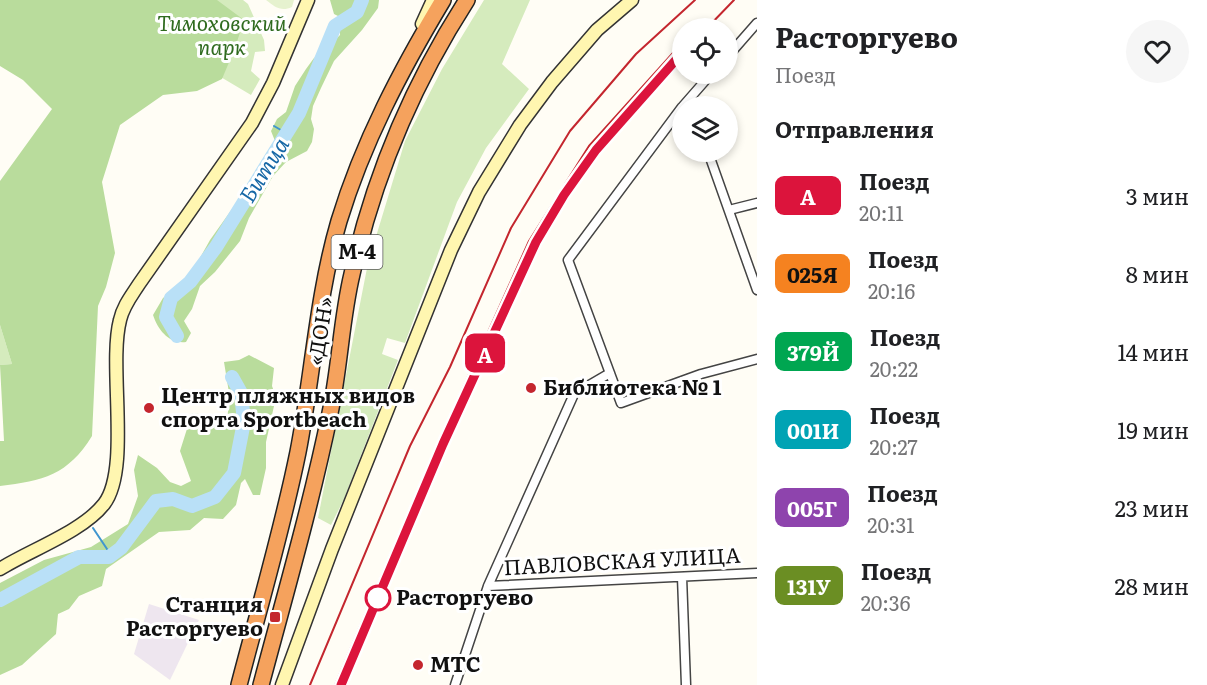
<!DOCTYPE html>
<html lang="ru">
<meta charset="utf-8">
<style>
body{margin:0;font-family:Literata,serif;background:#f6f6f6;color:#202124;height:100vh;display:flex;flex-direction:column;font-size:22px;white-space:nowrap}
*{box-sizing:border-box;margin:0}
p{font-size:20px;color:#757577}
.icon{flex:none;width:33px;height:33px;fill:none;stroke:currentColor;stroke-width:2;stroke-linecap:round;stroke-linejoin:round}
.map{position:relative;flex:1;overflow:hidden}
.panel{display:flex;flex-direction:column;background:#fff;width:450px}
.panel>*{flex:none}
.badge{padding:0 12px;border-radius:9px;font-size:21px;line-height:39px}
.buttons{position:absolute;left:672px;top:18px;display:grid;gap:12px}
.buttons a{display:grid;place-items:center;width:66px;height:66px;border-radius:50%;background:#fff;box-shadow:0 3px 9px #0003;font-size:30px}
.map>.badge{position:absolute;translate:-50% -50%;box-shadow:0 0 0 3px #fff}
h2{padding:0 18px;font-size:22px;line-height:54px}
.round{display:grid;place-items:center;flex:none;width:63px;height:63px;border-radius:32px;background:#f6f6f6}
.head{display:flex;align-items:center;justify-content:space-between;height:102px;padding:0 18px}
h1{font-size:28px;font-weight:700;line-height:45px}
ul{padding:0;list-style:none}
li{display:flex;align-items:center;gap:18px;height:78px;padding:0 18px}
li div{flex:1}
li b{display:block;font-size:22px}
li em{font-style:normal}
li .badge{min-width:66px;font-weight:700;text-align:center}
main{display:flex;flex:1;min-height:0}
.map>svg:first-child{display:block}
</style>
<main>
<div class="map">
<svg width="757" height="685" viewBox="0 0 757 685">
<rect width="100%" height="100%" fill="#fffdf5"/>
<path fill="#eee6ef" d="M149,604L199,620L170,680L134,654Z"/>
<path fill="#d5ebbd" d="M91,0H243L248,4L264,40L265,51L255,52L251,71L260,79L251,95Z
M484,0H530L502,64L529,89L486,148L457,202L405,343L387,338L382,354L398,360L344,499L331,525L318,518L368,263L405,141L442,69Z
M0,325L12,364L0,365Z"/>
<path fill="#b9dc9c" d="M0,0H217L244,20L235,48L222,79L197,91L163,95L120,125L102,182L115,253L106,287L98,306L92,436C68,475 43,481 0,486V441H4L0,365L12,364L0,325V181L52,109L23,80L0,66Z
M330,0H379L378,8L362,30L334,61L321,88L313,106L311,119L314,129L312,142L307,151L286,162L273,176L249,218L240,241L215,272L200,286L192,309L184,321L191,333L186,342C169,344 158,330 153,315L163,298L182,283L196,265L210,240L242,195L275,141L271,131L277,119L286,112L295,86L306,69L314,58L324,51L340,35V17L334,14Z
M249,355L274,368L272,386L276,397L266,442V468L260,495H253L245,479L241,483L236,505L223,519L204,518L190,530L159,532L106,569L102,586L79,596L69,609L58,614L56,634L22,665L0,675V583L44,560L91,547L128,524L138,496L134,470L138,455L157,468L170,482L181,486L191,481L180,451L192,413L227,418L230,399L224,362L239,360Z"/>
<path fill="#e6f2cf" d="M266,0H294L292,7C281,12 275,7 266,0Z"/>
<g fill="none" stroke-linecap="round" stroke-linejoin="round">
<path stroke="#3f96cf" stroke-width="2" d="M274,126L286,133
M93,528L111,555"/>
<path stroke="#b9e0f7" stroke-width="14" d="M177,336L166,317L171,298L190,282L216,247L299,113L335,26L357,12L362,0
M0,600L79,557H109L121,548L156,501L173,499L192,506L215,497L234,473L244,422L241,393L232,377"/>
<g stroke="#444" stroke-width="11">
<path id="street" d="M728,56L757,23
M683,106L711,74
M682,107L568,260L621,403L701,374L757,359
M708,152L757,290
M729,210L757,203
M682,577L686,685
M488,586L757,573
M455,685L488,586L574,394L610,373"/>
</g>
<g stroke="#333" stroke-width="15">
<path id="secondary" d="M422,24L433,0
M0,569C30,550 82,532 104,504C131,469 108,366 120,320C123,306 132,295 139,284L252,123L273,83L308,0
M282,685L332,549L451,250L479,192L520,125L552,82L597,30L632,0"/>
</g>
<g stroke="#222" stroke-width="18">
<path id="highway" d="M239,685C259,608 282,531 298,452C313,375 317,296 339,221C363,142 401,70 443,0
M261,685C285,595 311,505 330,413C340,367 341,320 352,274C374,176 413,84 467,0"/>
</g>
<use href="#street" stroke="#fff" stroke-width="8"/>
<use href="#secondary" stroke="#fff6b0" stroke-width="12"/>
<use href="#highway" stroke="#f5a25d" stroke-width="15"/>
<path stroke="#c4262e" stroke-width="2" d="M707,28L734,0
M310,685L410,446L450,367L511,228L570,131L636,54L695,0
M335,685L434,452L529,241L589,146L682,43"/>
</g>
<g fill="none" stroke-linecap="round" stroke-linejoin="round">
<g stroke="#fff" stroke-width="14">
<path id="line" d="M341,685L443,444L536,242L564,195L596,150L682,53"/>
</g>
<use href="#line" stroke="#dc143c" stroke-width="9"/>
</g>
<g fill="#c4262e" stroke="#fff" stroke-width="2">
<circle cx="531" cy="388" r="6"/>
<circle cx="149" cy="408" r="6"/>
<rect x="269" y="611" width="12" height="12" rx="3"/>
<circle cx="418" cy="665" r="6"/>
</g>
<circle fill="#fff" stroke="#dc143c" stroke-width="3" cx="378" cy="598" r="12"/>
<g text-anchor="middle" stroke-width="6" stroke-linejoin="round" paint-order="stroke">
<rect fill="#fff" stroke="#585858" stroke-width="1.5" x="331.5" y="235" width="51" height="34" rx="4.5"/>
<g font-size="20" font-weight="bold" fill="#111">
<text x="357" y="259">М-4</text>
</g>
<g font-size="21" font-style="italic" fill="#2f6b1f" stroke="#fff">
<text x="222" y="31">Тимоховский<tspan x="222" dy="24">парк</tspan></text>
</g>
<g font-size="21" fill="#111" stroke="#fff">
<text transform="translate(321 331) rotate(-81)" y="7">«ДОН»</text>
<text transform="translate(622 562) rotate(-3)" y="7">ПАВЛОВСКАЯ УЛИЦА</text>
</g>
<g font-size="21" font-weight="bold" fill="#111" stroke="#fff" text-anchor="start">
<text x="543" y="395">Библиотека № 1</text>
<text x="161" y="403">Центр пляжных видов<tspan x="161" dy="24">спорта Sportbeach</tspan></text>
<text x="263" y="612" text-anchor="end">Станция<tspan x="263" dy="24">Расторгуево</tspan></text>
<text x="430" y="672">МТС</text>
</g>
<g font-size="21" font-weight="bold" fill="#111" stroke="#fff" text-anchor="start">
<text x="396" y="605">Расторгуево</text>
</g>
<g font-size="22" font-style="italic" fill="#1768a6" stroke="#fff">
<text transform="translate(264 170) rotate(-58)" y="8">Битца</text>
</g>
</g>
</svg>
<div class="buttons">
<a><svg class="icon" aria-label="locate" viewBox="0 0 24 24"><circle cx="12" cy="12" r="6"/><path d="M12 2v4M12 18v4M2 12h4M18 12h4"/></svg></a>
<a><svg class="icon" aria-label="layers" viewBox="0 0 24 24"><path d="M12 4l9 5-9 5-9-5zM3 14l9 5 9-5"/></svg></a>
</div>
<b class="badge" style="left:485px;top:353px;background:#dc143c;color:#fff">A</b>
</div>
<section class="panel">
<div class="head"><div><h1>Расторгуево</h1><p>Поезд</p></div><a class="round"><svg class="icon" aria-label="heart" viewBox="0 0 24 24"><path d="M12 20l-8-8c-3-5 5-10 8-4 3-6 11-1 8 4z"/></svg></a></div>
<h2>Отправления</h2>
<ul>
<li><span class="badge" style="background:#dc143c;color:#fff">A</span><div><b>Поезд</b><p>20:11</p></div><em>3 мин</em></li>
<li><span class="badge" style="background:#f58220;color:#111">025Я</span><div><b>Поезд</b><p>20:16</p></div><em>8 мин</em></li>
<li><span class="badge" style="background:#00a651;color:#fff">379Й</span><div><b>Поезд</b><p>20:22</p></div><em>14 мин</em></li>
<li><span class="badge" style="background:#00a3b4;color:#fff">001И</span><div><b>Поезд</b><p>20:27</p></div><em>19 мин</em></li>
<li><span class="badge" style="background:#8e44ad;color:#fff">005Г</span><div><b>Поезд</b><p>20:31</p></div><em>23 мин</em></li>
<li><span class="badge" style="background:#6b8e23;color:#fff">131У</span><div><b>Поезд</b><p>20:36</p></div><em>28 мин</em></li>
</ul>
</section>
</main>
